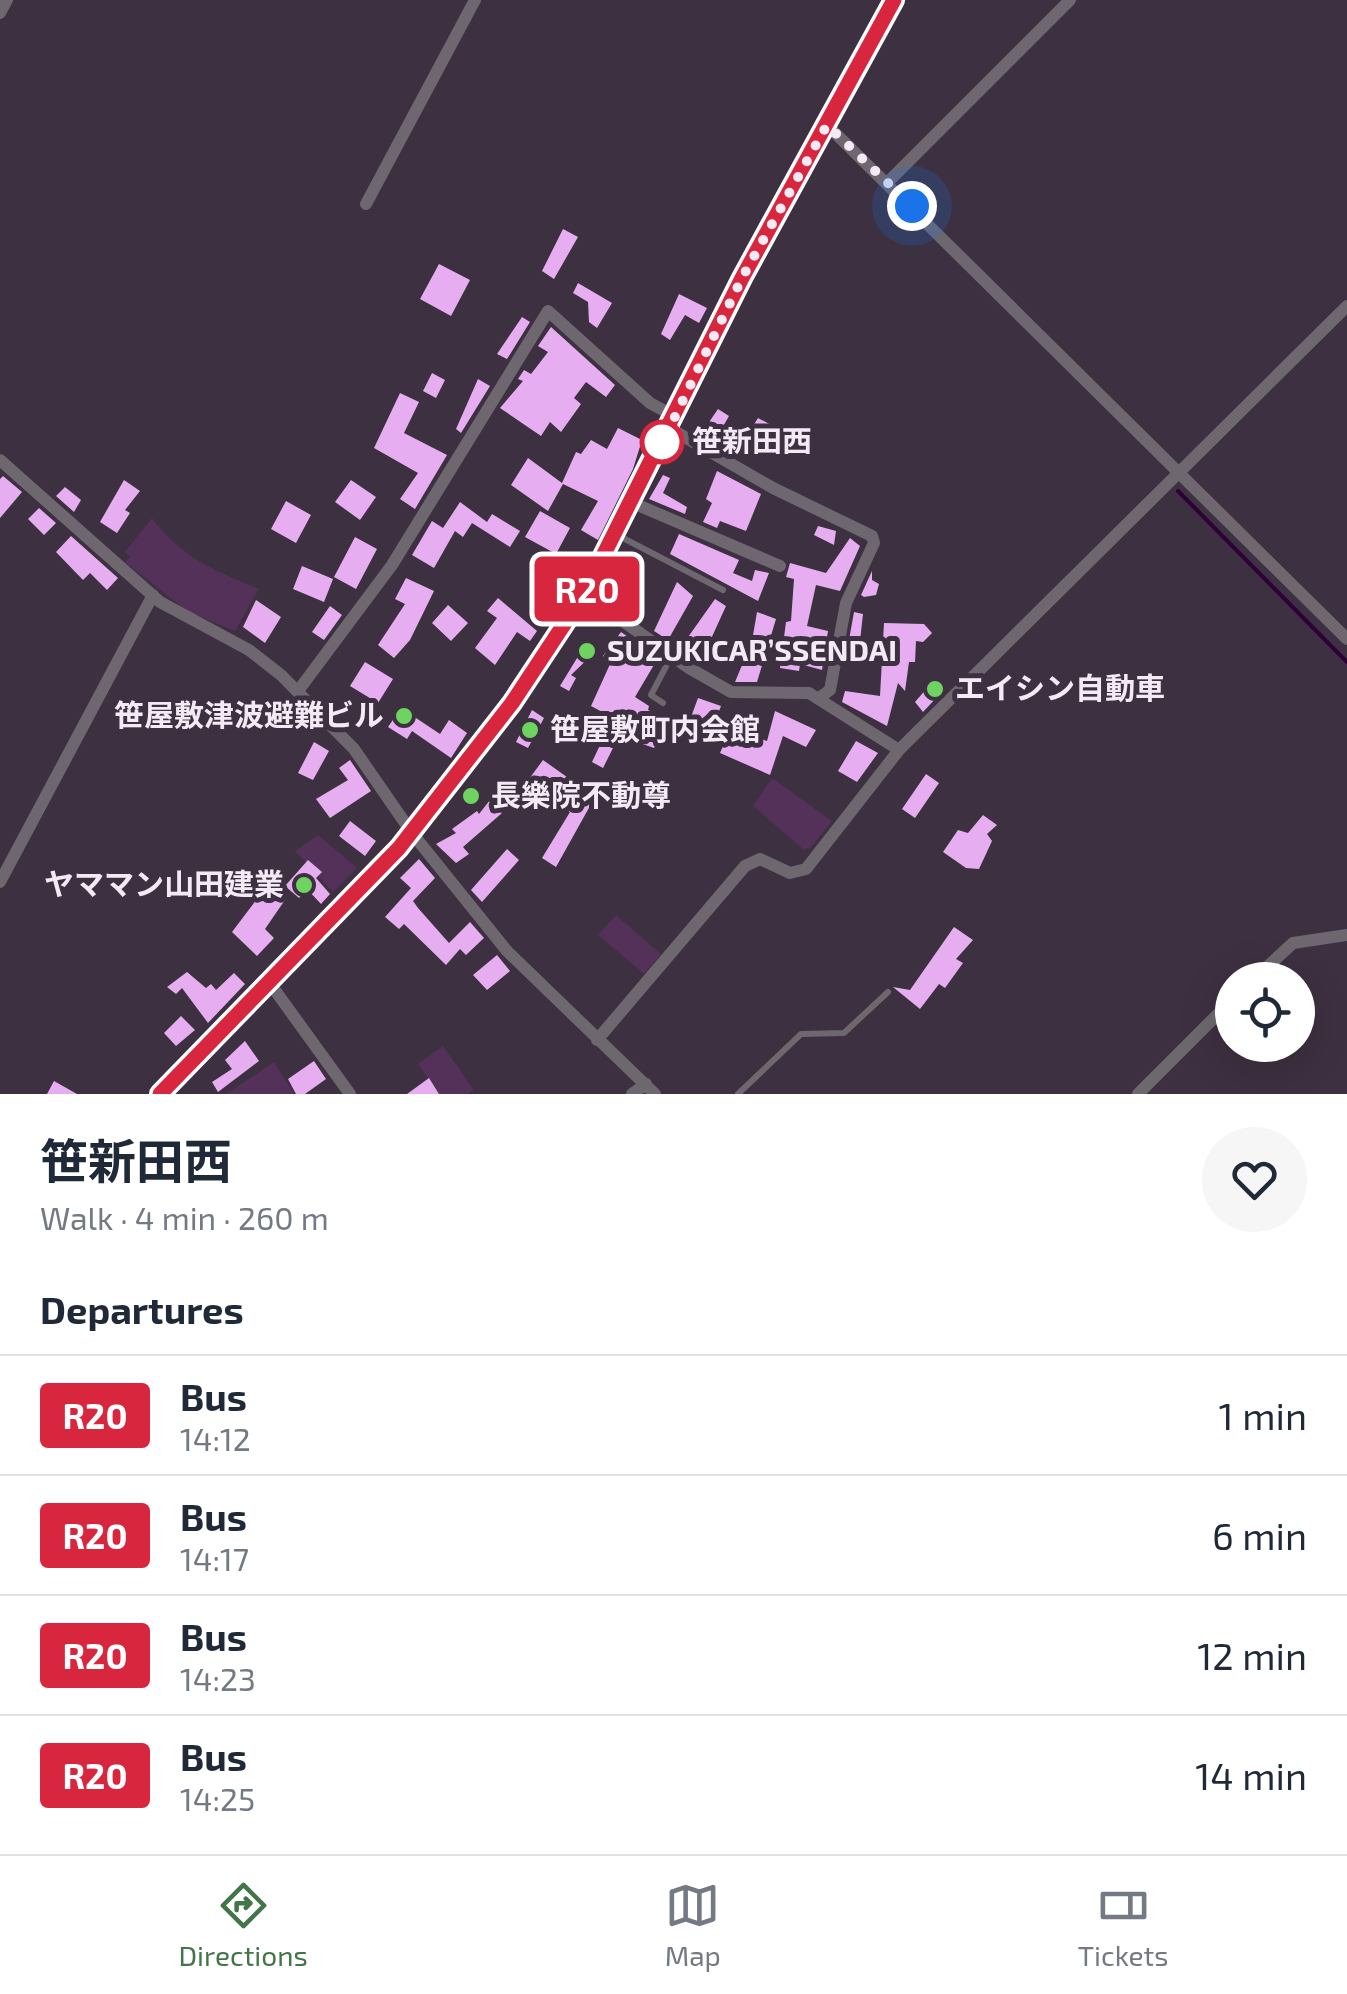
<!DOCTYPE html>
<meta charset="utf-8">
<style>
body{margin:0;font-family:"Exo 2","Noto Sans JP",sans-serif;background:#f6f6f7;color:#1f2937;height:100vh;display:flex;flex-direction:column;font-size:38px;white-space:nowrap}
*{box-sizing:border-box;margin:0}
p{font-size:32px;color:#747a83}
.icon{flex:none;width:55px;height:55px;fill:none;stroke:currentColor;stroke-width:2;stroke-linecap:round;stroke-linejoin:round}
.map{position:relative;height:1094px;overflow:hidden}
.panel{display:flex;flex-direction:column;background:#fff;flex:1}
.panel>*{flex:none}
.badge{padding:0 20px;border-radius:8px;font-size:35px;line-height:65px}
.controls{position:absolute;left:1215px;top:962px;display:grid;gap:20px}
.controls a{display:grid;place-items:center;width:100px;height:100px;border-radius:50%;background:#fff;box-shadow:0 10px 40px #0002;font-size:50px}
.you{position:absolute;width:50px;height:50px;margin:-25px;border:8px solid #fff;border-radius:50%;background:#1a73e8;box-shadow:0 0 0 15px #1a73e833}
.map>.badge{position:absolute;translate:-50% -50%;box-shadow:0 0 0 5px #fff}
h2{padding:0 40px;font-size:38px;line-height:90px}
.round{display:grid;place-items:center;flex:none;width:105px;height:105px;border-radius:52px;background:#f6f6f7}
.headline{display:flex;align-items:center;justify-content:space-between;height:170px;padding:0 40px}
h1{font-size:48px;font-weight:700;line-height:75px}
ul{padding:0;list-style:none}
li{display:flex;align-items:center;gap:30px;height:120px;padding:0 40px;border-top:2px solid #e0e1e3}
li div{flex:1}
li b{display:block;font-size:38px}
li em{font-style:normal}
li .badge{min-width:110px;font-weight:700;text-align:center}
.menu{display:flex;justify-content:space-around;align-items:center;height:140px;border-top:2px solid #e0e1e3;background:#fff;font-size:28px;color:#747a83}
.menu a{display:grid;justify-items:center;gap:5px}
.menu .selected{color:#437549}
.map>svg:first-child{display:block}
</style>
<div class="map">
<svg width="1347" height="1094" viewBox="0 0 1347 1094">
<rect width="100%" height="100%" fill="#3d3040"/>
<path fill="#533159" d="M152,518C179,556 217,572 259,589L235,631L187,611L125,562L130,557L125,552Z
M772,778L832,821L810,848L803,849L753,806Z
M318,835L357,868L333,892L295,851Z
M616,915L661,954L644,974L598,935Z
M443,1046L474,1090L468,1094H439L418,1064Z
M274,1062L294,1094H226Z"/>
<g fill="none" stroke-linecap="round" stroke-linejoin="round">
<path stroke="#2f0037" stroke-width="4" d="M1178,491L1347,662"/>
</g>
<path fill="#e6aef0" d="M563,229L578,237L554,279L542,271Z
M439,264L470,280L451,316L420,299Z
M578,283L612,303L597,328L589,322L588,302L573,293Z
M679,294L707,308L699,323L685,315L670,340L661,334Z
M522,317L530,322L507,359L497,354Z
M551,327L615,385L606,397L586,382L574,398L581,404L561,432L550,422L541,436L500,408L523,381L518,379L524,370L531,374L548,352L538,346Z
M432,373L445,380L436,398L423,391Z
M478,379L490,386L461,433L456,429Z
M400,393L419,402L404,433L447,455L415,509L400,499L418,473L374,448Z
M718,409L729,416L716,439L703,431Z
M758,418L775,427L759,453L743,442Z
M618,428L642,440L633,469L598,540L581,530L598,501L563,484L548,511L511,485L528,458L562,483L576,452L581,454L591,440L607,449Z
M717,471L761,494L746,531L720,521L717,528L703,522L712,503L706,499Z
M663,475L670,478L663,493L687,507L685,514L649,499Z
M3,476L22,492L0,518V479Z
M124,480L140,491L125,510L130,513L117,533L100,522Z
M351,480L376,497L360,520L335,502Z
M65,487L81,500L74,512L56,496Z
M286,501L311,515L296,543L271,529Z
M460,502L487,522L492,514L520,531L510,547L472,523L463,537L455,531L434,568L412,555L432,521L443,528Z
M39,508L56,523L44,535L28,519Z
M540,511L570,528L556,554L525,537Z
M818,526L836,531L834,545L814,535Z
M679,534L739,560L733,573L752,581L755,570L769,573L758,601L670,554Z
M71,536L118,578L107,590L90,573L83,580L56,552Z
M355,537L377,549L356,589L334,577Z
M850,538L860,546L840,591L816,585L807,626L828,631L822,670L800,664L799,671L780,668L786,622L791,621L794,579L786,577L790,563L826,573Z
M302,566L333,579L324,602L293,589Z
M872,571V580L879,584L876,595L864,597L861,595Z
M406,578L434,591L410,640L394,658L378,645L405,604L395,599Z
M677,582L693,596L668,640L654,631Z
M498,598L537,631L530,641L517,632L495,665L475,648L497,618L487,611Z
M715,599L726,606L700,663L686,654L692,644L686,640Z
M256,600L281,617L265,643L243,627Z
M448,605L468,623L451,641L432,623Z
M330,606L342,615L324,640L312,632Z
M757,612L776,619L757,682H735L752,641Z
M854,612L863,614L860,641L849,640Z
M884,623L924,624L932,633L923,642L916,641L915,662H909L905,691L898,683L887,726L842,702L845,691L880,696Z
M621,632L658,658L635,697L649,706L648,710L680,725L674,746L660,740L654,748L631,740L629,744L617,737L623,723L591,706L611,662L603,656Z
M588,640L598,649L571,675L576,678L569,691L560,686Z
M365,662L393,679L378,703L350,686Z
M928,687L938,696L923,712L915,702Z
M698,698L721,706L715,722L767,741L775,711L816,730L806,747L783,736L770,775L720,753L724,744L687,728Z
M401,708L440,734L449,720L467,733L451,758L412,731L407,739L388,727Z
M532,710L544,718L528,748L516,742Z
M602,741L614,746L603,768L592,762Z
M856,741L878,753L857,782L838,771Z
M314,742L329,751L313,780L298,773Z
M350,760L371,791L330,818L316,799L348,780L339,768Z
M543,760L595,797L556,867L542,858L570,812L547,798L543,803L532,795L519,812L510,805Z
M926,774L939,783L915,818L902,809Z
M501,786L506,789L495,808L502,813L463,847L469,854L456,863L436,844L456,833L452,829L477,811L479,814Z
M983,815L997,825L987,834L992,841L979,869L966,868L943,852L958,830L968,833Z
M350,821L376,841L365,856L339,836Z
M507,849L519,860L482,902L471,890Z
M419,859L435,878L413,901L418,908L449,943L470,922L484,938L466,955L460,949L446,965L404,924L399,929L385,917L411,888L400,878Z
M308,860L322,872L316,878L330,894L321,904L307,889L299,898L285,886Z
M269,883L287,897L265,929L274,938L257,956L232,932Z
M954,927L973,940L956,959L963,963L945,988L939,984L920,1009L893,987L910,990Z
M497,955L510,971L487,990L473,975Z
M187,972L206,988L211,984L216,990L234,973L245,984L208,1023L182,988L176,994L167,987Z
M181,1016L195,1030L176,1046L164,1033Z
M245,1041L259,1061L218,1092L212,1082L232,1069L225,1060Z
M314,1061L326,1079L305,1094H296L288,1079Z
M429,1078L439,1094H407Z
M54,1081L77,1094H47Z"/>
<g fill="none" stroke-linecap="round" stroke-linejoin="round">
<path stroke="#6e676f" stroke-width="6" d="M623,538L723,590
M663,703L651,695L671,657
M738,1094L801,1034L844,1033L888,992"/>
<path stroke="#6e676f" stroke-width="12" d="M0,13L7,0
M827,125L1347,639
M888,182L1070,0
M366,204L475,0
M669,428L773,488L872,536L874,543L846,603L830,690L819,698
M0,460L160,602L249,650L281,675L354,749L412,833L507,951L655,1094
M640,506L780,566
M585,594L689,668L731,692L809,693L899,750
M298,691L392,565L548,311L650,403L674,416
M0,882L153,595
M1253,980L1293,943L1347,935
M269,982L350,1094
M597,1040L745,866L760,859L790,873L806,869L899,750L1347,306
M632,1094L646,1084
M1138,1094L1232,1000"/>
<path stroke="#8d828f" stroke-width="18" d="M160,1094L399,847L512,703L585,594L742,278L894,0"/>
</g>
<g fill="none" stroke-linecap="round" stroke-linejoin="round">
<g stroke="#fff" stroke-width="22">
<path id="line" d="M160,1094L399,848L512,703L584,594L742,278L894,0"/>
</g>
<use href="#line" stroke="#d7263d" stroke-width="15"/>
<path stroke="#f3eaf5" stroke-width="10" stroke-dasharray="0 18" d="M662,442L657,454L742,278L827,125L912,206"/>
</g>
<circle fill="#fff" stroke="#d7263d" stroke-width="5" cx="662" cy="442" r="20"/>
<g fill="#6ed360" stroke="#3d3040" stroke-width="4">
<circle cx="587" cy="651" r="10"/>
<circle cx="935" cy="689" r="10"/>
<circle cx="404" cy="716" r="10"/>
<circle cx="530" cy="730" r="10"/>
<circle cx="471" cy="796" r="10"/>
<circle cx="304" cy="885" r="10"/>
</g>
<g text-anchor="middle" stroke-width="10" stroke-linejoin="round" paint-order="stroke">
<g font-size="30" font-weight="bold" fill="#f3eaf5" stroke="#3d3040" text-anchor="start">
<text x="692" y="452">笹新田西</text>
</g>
<g font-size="30" font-weight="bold" fill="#f3eaf5" stroke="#3d3040" text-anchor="start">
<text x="607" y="661">SUZUKICAR’SSENDAI</text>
<text x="955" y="699">エイシン自動車</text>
<text x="384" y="726" text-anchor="end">笹屋敷津波避難ビル</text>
<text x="550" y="740">笹屋敷町内会館</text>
<text x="491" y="806">長樂院不動尊</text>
<text x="284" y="895" text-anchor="end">ヤママン山田建業</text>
</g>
</g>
</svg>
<div class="controls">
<a><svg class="icon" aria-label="locate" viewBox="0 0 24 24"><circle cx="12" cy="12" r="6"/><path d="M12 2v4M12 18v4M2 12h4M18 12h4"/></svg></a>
</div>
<div class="you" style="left:912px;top:206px"></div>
<b class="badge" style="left:587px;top:589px;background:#d7263d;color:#fff">R20</b>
</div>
<section class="panel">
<div class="headline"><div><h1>笹新田西</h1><p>Walk · 4 min · 260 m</p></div><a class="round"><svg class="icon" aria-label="heart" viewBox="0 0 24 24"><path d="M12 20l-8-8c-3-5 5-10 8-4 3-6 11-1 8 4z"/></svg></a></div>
<h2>Departures</h2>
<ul>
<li><span class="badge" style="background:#d7263d;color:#fff">R20</span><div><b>Bus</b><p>14:12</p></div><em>1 min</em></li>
<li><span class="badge" style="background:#d7263d;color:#fff">R20</span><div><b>Bus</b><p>14:17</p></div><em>6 min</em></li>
<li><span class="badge" style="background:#d7263d;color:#fff">R20</span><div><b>Bus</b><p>14:23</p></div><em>12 min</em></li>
<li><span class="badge" style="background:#d7263d;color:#fff">R20</span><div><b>Bus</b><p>14:25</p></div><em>14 min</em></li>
</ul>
</section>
<nav class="menu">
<a class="selected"><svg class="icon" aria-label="directions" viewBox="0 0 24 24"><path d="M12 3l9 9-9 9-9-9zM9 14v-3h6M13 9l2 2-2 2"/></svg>Directions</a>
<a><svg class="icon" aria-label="map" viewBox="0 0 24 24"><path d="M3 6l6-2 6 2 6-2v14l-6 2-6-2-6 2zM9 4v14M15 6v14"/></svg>Map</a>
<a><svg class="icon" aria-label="tickets" viewBox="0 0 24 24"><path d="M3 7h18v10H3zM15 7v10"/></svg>Tickets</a>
</nav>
